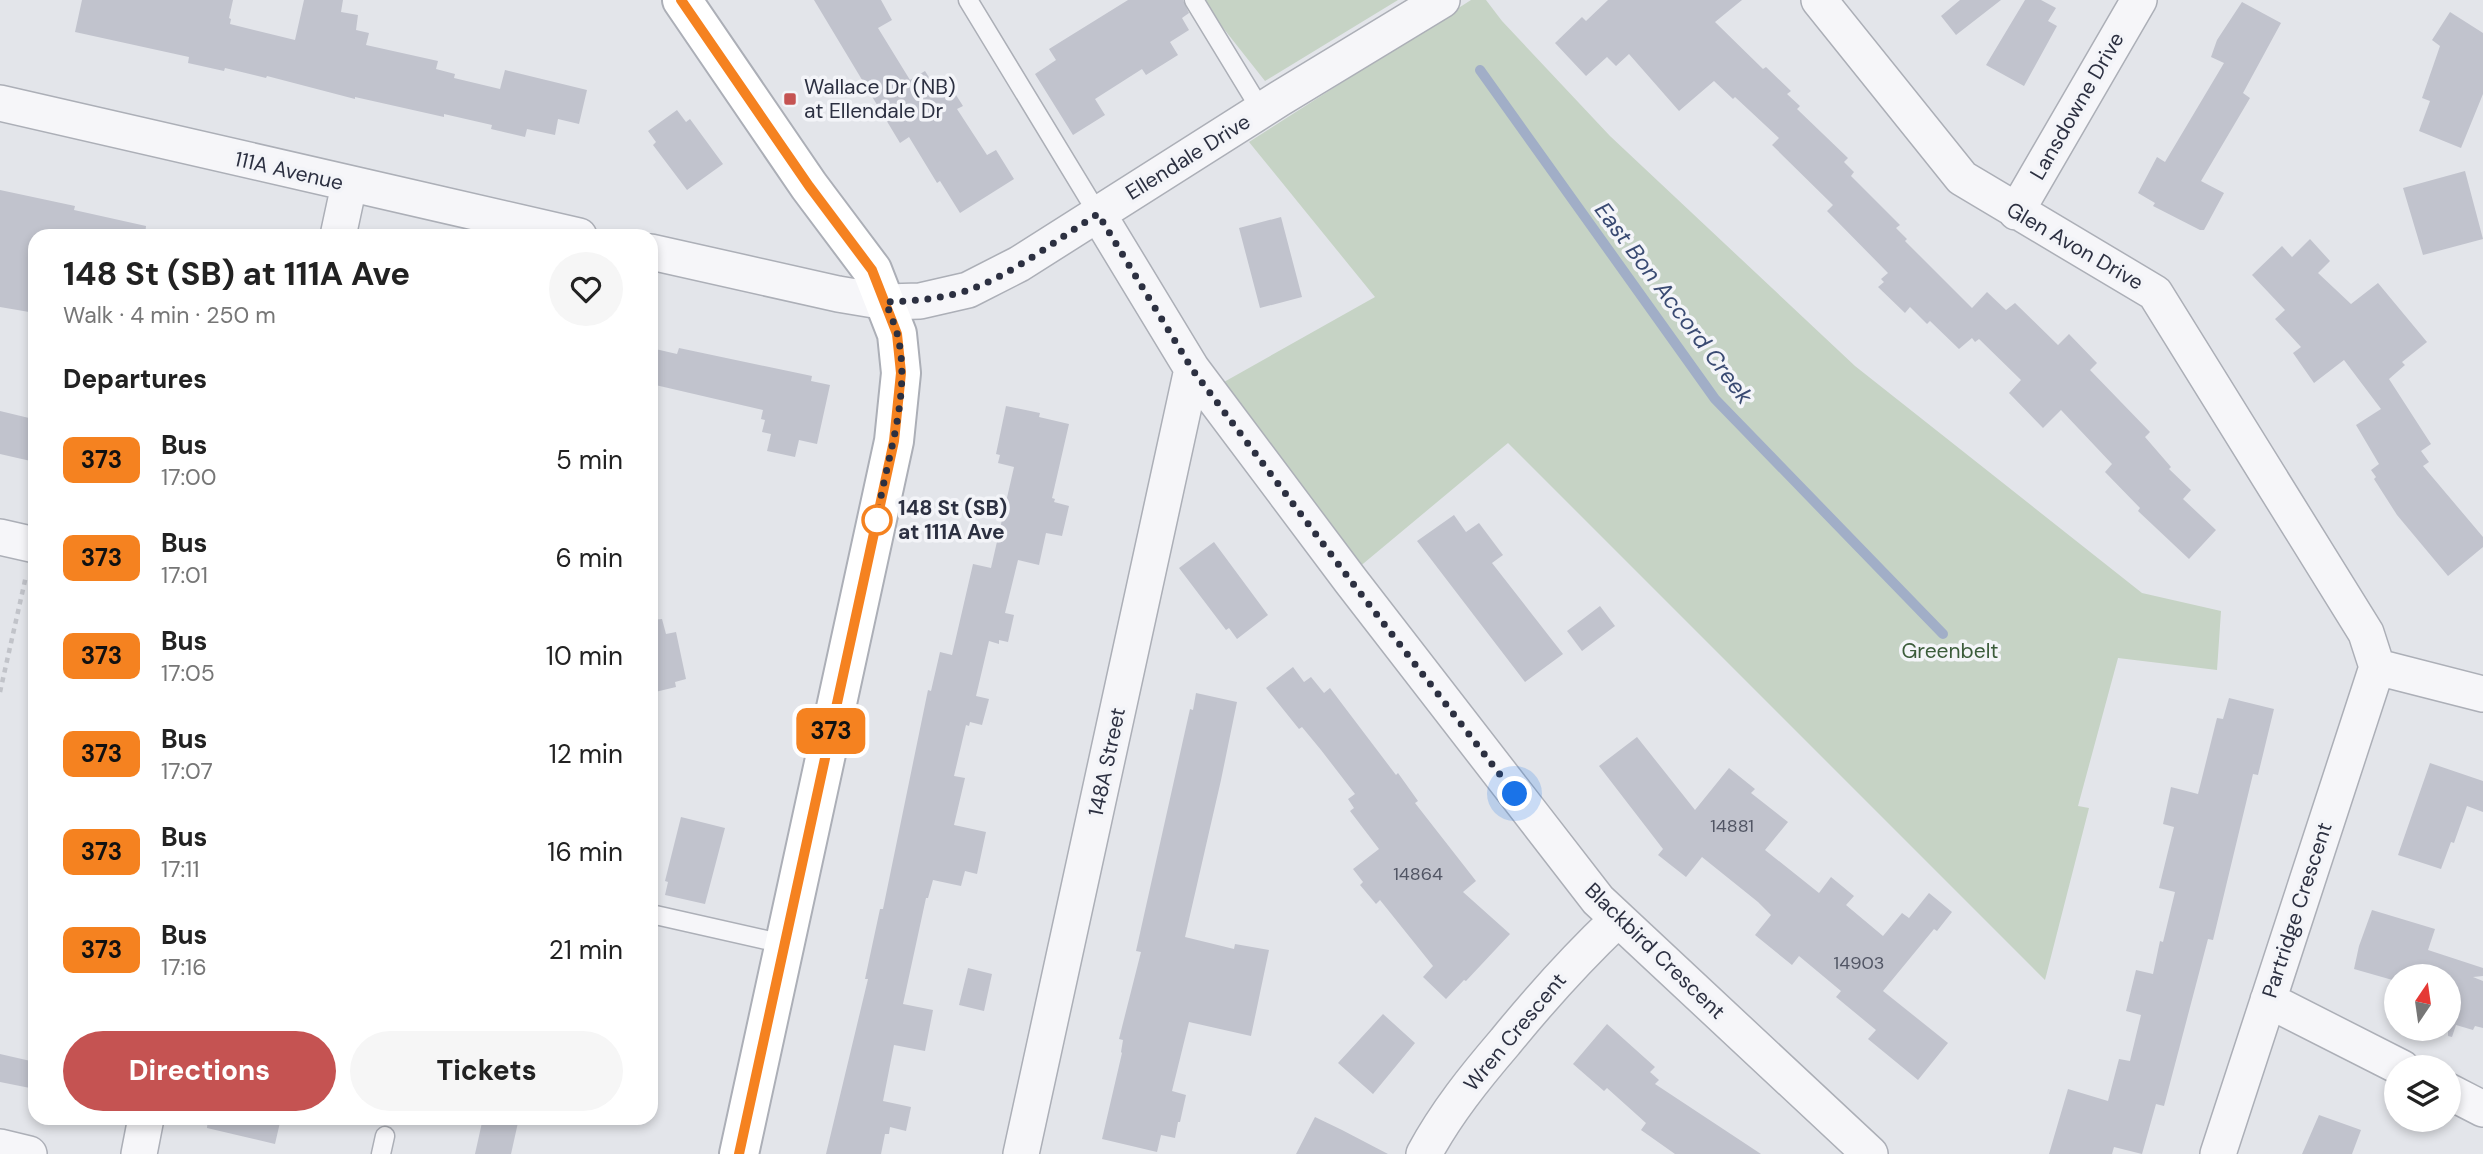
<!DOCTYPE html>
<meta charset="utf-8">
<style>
body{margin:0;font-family:"DM Sans",sans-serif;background:#f6f6f6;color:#222;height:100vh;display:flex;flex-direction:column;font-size:26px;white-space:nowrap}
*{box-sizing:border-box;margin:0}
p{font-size:23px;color:#767676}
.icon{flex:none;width:38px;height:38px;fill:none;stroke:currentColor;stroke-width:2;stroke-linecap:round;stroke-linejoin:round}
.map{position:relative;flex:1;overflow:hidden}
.sheet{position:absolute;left:28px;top:229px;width:630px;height:896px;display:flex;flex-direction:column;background:#fff;border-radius:21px;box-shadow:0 4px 10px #0003}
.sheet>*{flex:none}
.badge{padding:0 14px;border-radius:10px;font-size:24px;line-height:46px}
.needle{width:46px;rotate:13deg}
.fabs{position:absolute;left:2384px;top:964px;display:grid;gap:14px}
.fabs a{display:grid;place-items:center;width:77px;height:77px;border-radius:50%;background:#fff;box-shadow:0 4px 10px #0003;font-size:35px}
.you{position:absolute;width:35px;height:35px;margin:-18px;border:5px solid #fff;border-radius:50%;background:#1a73e8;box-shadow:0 0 0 10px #1a73e833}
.map>.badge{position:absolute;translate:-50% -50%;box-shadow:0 0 0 4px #fff}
h2{padding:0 35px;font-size:26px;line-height:63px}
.round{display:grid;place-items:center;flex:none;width:74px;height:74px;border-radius:37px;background:#f6f6f6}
.head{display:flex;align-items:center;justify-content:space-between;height:119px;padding:0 35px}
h1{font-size:33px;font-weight:700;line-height:52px}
.primary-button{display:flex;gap:14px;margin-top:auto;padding:14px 35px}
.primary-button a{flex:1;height:80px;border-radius:42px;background:#c55352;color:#fff;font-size:28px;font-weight:700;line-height:80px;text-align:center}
.primary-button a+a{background:#f6f6f6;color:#222}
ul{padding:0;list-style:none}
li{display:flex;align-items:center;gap:21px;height:98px;padding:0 35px}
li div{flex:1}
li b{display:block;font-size:26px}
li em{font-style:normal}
li .badge{min-width:77px;font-weight:700;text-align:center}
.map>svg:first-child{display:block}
</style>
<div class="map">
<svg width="2483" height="1154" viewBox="0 0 2483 1154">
<rect width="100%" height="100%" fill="#e3e5ea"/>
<path fill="#c6d3c5" d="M1201,0H1398L1265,81Z
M1471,0H1486L1502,21L1610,136L1855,366L2142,593L2221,611L2217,670L2118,658L2078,806L2089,808L2045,980L1508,443L1358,568L1224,382L1375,297L1249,142Z"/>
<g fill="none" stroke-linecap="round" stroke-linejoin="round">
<path stroke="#a1aec7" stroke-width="10" d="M1480,70L1715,399L1943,634"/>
</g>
<path fill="#c1c3cd" d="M82,0H233L229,18L231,19L230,24L295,40L304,0H343L341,12L358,15L356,30L369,33L366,45L438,61L436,69L455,74L454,78L500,89L505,70L587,90L579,124L558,119L555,135L527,129L525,137L491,129L492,125L444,114V117L355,97V99L267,76L266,78L225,68L224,71L188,63L189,57L75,32Z
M814,0H881L892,20L878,28L910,80L925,71L937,90L949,84L963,106L957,109L987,155L996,150L1014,179L960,213L940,181L937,183L909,137L900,143Z
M1128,0H1183L1189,13L1182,18L1189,30L1170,42L1178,55L1146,75L1142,69L1095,99L1105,115L1073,135L1035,74L1056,60L1049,49Z
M1608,0H1742L1715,22L1763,69L1766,67L1791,91L1787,94L1800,106L1797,109L1848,158L1844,162L1854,172L1851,176L1900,225L1896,228L1907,239L1905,241L1972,308L1987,292L2006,310L2015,303L2058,345L2069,334L2097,363L2090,370L2150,432L2145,437L2171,467L2169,469L2191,490L2183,499L2216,530L2189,559L2138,511L2140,508L2105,472L2112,464L2061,410L2043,428L2009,393L2021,380L1979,339L1975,342L1972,338L1959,349L1930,321L1927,324L1910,307L1905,313L1878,287L1884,282L1881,279L1888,273L1827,211L1833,205L1772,145L1779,138L1735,97L1733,99L1714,81L1679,111L1629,54L1616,66L1607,57L1586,76L1555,43L1582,17L1586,21Z
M1960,0H2001L1956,35L1941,16Z
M2025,0H2041L2056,8L2048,21L2057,26L2024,86L1986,65Z
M2242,2L2281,23L2243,93L2250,98L2201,181L2224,193L2204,230H2200L2153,206L2155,203L2138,193L2157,157L2165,162L2224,63L2211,57L2217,40Z
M2450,12L2483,33V94L2461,148L2419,131L2430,101L2422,98L2440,46L2432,40Z
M677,110L686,122L690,119L723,164L687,190L653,145L656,142L648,131Z
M2465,171L2483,239L2423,255L2403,188Z
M0,190L75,206L74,210L146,226L145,236H35V313L0,307Z
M1281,217L1302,297L1260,308L1239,228Z
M2310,239L2330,261L2318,273L2351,304L2378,283L2427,342L2402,362L2405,365L2389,379L2431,444L2421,451L2429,462L2423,466L2483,537V547L2448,576L2397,515L2374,479L2376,477L2371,470L2379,464L2356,425L2381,409L2344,360L2314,383L2293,353L2301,347L2275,319L2285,310L2252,275L2282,246L2292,257Z
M651,348L677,354L679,348L812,376L811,381L830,385L817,444L799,440L795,457L767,451L771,434L762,432L765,420L761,419L763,410L651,384Z
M1006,406L1040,413L1039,417L1069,424L1052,498L1055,499L1054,502L1069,506L1062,536L1046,533L1039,565L1018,560L1005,613L1014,615L1008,642L999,640V644L989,641L976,696L989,699L982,725L970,722L969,726L966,725L954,776L965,778L954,825L986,832L977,874L965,871L961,886L933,880L928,898H926L903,1004L933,1010L925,1051L894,1045L883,1101L911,1107L906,1131L890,1127L889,1134H885L881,1154H826L868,979H865L880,909H883L928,690L931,691L940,652L952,655L973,564L991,568L1014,467L998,463L1000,455L996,454Z
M0,411L29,418L28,421L35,423V462L0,454Z
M1454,515L1466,532L1479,523L1503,555L1492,563L1563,654L1525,682L1417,541Z
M1214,542L1268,615L1237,639L1229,628L1226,630L1179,568Z
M1600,606L1615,626L1582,651L1567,631Z
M662,619L666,634L676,632L686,679L675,682L676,687L651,693V620Z
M1293,667L1304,682L1311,677L1324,693L1330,688L1396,775L1398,773L1418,801L1415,803L1476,881L1463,892L1510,934L1466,981L1464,980L1446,999L1423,977L1433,966L1380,900L1376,904L1360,885L1363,882L1353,869L1379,849L1350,811L1354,808L1348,799L1355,794L1321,750L1302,727L1299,729L1266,688Z
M1196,693L1237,702L1221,780L1185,937L1234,949L1235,944L1269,950L1251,1036L1189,1022L1172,1091L1186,1095L1180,1122H1178L1175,1138L1161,1135L1157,1152L1102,1139L1122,1053L1121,1052L1123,1040L1119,1039L1141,952L1136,951L1190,709L1193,710Z
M2229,698L2274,709L2258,775L2253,774L2213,940L2208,939L2164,1106L2156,1104L2142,1154L2114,1147L2112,1154H2049L2068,1089L2108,1101L2119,1059L2130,1061L2141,1015L2126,1011L2136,970L2153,974L2160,941L2163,942L2175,892L2159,888L2174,827L2163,824L2171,787L2198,794L2217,718L2223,719Z
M1637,737L1695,810L1729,768L1755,789L1751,793L1788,822L1765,850L1819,893L1831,877L1854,896L1846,905L1883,936L1902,913L1909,918L1929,893L1952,912L1937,931L1934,929L1883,991L1948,1043L1918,1080L1868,1039L1876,1030L1836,997L1841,991L1799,956L1792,965L1755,935L1771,915L1758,902L1702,857L1686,877L1658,855L1663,849L1599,766Z
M2430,763L2483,781V812L2467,806L2454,843L2451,842L2441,869L2398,855Z
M681,817L725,828L705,904L665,895L668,882L665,881Z
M2372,910L2435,929L2428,950L2483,968V976L2473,977L2483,981V1028L2475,1026L2473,1030L2456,1025L2452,1037L2448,1036V976H2396V981L2354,969L2359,946Z
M968,968L992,974L984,1011L959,1005Z
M1383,1014L1415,1043L1373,1094L1338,1063Z
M1607,1024L1655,1067L1650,1072L1659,1080L1655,1084L1761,1154H1675L1641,1130L1646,1123L1607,1088L1604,1091L1573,1064Z
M0,1054L35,1062V1089L0,1082Z
M2319,1115L2361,1130L2352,1154H2302Z
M1315,1117L1342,1130L1388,1154H1296Z
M208,1118H281L275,1144L207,1128Z
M483,1118H519L511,1154H475Z"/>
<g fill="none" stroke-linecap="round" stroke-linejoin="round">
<g stroke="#acafb7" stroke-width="21">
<path id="lane" d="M968,0L1098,214
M1194,0L1261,110
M651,914L784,944
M381,1154L385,1136"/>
</g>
<g stroke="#acafb7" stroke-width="38">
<path id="street" d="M1819,0L1962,178L2155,293L2366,633L2377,667
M0,103L579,236
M2016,212L2139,0
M1098,214L1192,369L1351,581L1598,900L1870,1154
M338,236L349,185
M651,252L838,294L886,302L920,301L968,290L1019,264L1279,99L1442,0
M0,537L35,545
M2377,667L2483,694
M2268,1000L2402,1068
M2448,1091L2483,1109
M0,1147L29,1154
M139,1154L146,1118
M1021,1154L1192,369
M1424,1154C1446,1113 1475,1077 1505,1042C1540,999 1577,958 1617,920
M2218,1154L2377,667"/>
</g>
<g stroke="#acafb7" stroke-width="42">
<path id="secondary" d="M682,0L809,186L872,270L897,334L901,373L894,441L739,1154"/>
</g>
<path stroke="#c1c3c9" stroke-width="4.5" stroke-dasharray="5 5" stroke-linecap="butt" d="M0,692L26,576"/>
<use href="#lane" stroke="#f6f6f9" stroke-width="18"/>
<use href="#street" stroke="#f6f6f9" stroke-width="35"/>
<use href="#secondary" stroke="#fff" stroke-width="38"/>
</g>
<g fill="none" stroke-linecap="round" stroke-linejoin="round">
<g stroke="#fff" stroke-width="16">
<path id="line" d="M681,0L809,186L872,270L897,334L901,373L894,441L739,1154"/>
</g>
<use href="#line" stroke="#f58220" stroke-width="10"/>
<path stroke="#2c3041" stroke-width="7" stroke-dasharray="0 12.6" d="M877,520C885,460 913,395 897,333C894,322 889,312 886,302C913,301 939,299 966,291C1009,277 1059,238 1098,214L1192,369L1351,581L1515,794"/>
</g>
<rect fill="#c55352" stroke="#f3f4f8" stroke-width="2.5" x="783" y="92" width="14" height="14" rx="3.5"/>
<circle fill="#fff" stroke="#f58220" stroke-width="3.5" cx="877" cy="520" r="14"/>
<g text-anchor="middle" stroke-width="7" stroke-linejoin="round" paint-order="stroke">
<g font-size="18" fill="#515564">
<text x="1732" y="832">14881</text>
<text x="1418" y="880">14864</text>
<text x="1859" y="969">14903</text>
</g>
<g font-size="21" fill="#2c3041" stroke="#f3f4f8" text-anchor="start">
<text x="804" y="94">Wallace Dr (NB)<tspan x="804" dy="24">at Ellendale Dr</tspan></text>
</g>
<g font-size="21" fill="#2c3041" stroke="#f3f4f8">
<text transform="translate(2077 106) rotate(-60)" y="7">Lansdowne Drive</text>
<text transform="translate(1188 157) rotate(-32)" y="7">Ellendale Drive</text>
<text transform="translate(289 171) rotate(13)" y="7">111A Avenue</text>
<text transform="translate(2075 246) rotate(30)" y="7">Glen Avon Drive</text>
<text transform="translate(1107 762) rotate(-78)" y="7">148A Street</text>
<text transform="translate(2297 910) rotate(-72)" y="7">Partridge Crescent</text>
<text transform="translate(1655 951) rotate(44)" y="7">Blackbird Crescent</text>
<text transform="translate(1515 1032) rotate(-50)" y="7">Wren Crescent</text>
</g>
<g font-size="21" font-weight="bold" fill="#2c3041" stroke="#f3f4f8" text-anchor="start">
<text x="898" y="515">148 St (SB)<tspan x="898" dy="24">at 111A Ave</tspan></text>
</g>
<g font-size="21" fill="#3b5c3a" stroke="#f3f4f8">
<text x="1950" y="658">Greenbelt</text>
</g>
<g font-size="23" font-style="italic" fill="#394a72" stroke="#f3f4f8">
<text transform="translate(1674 303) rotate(53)" y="8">East Bon Accord Creek</text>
</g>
</g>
</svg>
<div class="fabs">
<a><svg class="needle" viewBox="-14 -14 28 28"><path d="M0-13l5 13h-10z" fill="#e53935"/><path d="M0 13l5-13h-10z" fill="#767676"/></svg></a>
<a><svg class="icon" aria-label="layers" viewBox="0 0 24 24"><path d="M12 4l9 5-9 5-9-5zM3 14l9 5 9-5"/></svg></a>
</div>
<div class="you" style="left:1515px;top:794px"></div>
<b class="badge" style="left:831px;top:731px;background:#f58220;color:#111">373</b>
<section class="sheet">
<div class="head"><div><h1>148 St (SB) at 111A Ave</h1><p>Walk · 4 min · 250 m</p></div><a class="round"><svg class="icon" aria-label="heart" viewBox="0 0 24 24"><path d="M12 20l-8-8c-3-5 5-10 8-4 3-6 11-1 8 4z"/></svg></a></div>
<h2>Departures</h2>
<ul>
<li><span class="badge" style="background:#f58220;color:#111">373</span><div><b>Bus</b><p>17:00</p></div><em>5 min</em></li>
<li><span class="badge" style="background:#f58220;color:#111">373</span><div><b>Bus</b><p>17:01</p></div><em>6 min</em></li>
<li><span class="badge" style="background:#f58220;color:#111">373</span><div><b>Bus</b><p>17:05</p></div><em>10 min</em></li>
<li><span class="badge" style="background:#f58220;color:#111">373</span><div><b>Bus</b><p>17:07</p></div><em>12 min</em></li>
<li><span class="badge" style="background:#f58220;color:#111">373</span><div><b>Bus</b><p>17:11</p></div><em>16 min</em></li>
<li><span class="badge" style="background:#f58220;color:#111">373</span><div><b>Bus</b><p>17:16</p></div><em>21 min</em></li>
</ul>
<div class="primary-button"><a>Directions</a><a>Tickets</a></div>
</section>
</div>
